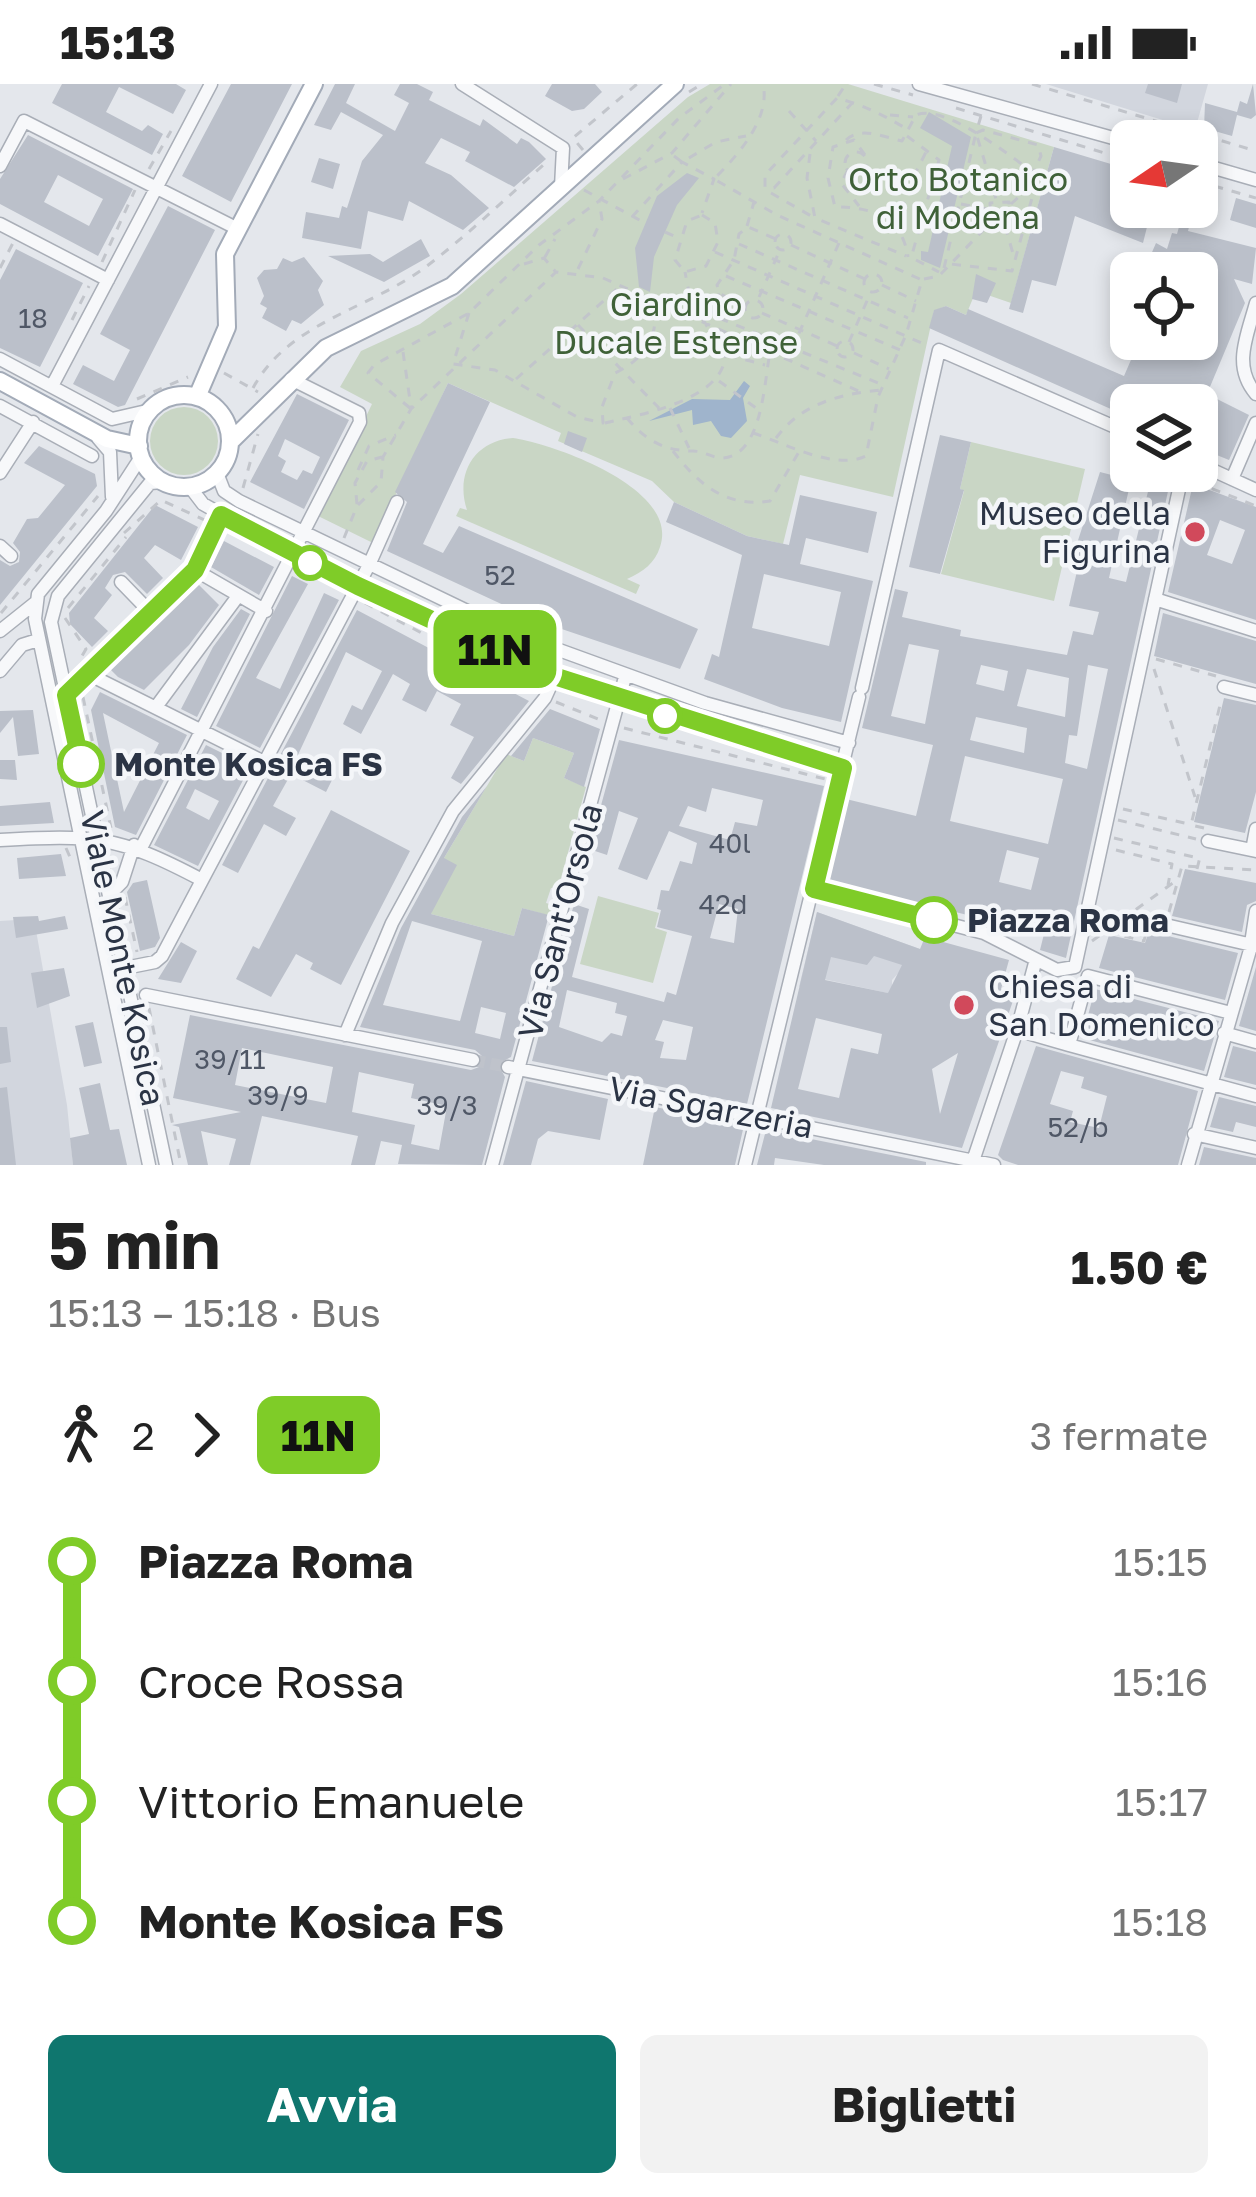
<!DOCTYPE html>
<html lang="it">
<meta charset="utf-8">
<style>
body{margin:0;font-family:"Golos Text",sans-serif;background:#f2f2f2;color:#222;height:100vh;display:flex;flex-direction:column;font-size:45px;white-space:nowrap}
*{box-sizing:border-box;margin:0}
p{font-size:39px;color:#767676}
.icon{flex:none;width:66px;height:66px;fill:none;stroke:currentColor;stroke-width:2;stroke-linecap:round;stroke-linejoin:round}
.map{position:relative;height:1081px;overflow:hidden}
.side{display:flex;flex-direction:column;background:#fff;flex:1}
.side>*{flex:none}
.badge{padding:0 24px;border-radius:18px;font-size:42px;line-height:78px}
.needle{width:78px;rotate:257deg}
.controls{position:absolute;left:1110px;top:36px;display:grid;gap:24px}
.controls a{display:grid;place-items:center;width:108px;height:108px;border-radius:18px;background:#fff;box-shadow:0 6px 18px #0003;font-size:60px}
.map>.badge{position:absolute;translate:-50% -50%;box-shadow:0 0 0 6px #fff}
.legs{display:flex;align-items:center;gap:18px;height:132px;padding:0 48px;font-size:39px}
.legs p{margin-inline-start:auto}
.summary{display:flex;align-items:center;justify-content:space-between;height:204px;padding:0 48px}
h1{font-size:66px;font-weight:700;line-height:90px}
.cta{display:flex;gap:24px;margin-top:auto;padding:24px 48px}
.cta a{flex:1;height:138px;border-radius:18px;background:#0f766e;color:#fff;font-size:48px;font-weight:700;line-height:138px;text-align:center}
.cta a+a{background:#f2f2f2;color:#222}
ul{padding:0 48px;list-style:none}
li{display:flex;align-items:center;gap:42px;height:120px;font-size:45px}
li i{display:grid;place-items:center;width:18px;height:100%;margin:0 15px;background:currentColor}
li i::after{content:'';width:30px;height:30px;margin:-15px;border:9px solid;border-radius:50%;background:#fff}
li p{margin-inline-start:auto}
li:first-child i{background:linear-gradient(#0000 50%,currentColor 0)}
li:last-child i{background:linear-gradient(currentColor 50%,#0000 0)}
.status{display:flex;justify-content:space-between;align-items:center;height:84px;padding:0 60px;background:#fff;direction:ltr}
.status svg{height:33px;fill:currentColor}
.map>svg:first-child{display:block}
</style>
<div class="status"><b>15:13</b><svg viewBox="0 0 49 12"><path d="M0 12V9h3v3zM5 12V6h3v6zM10 12V3h3v9zM15 12V0h3v12zM26 1h20v11H26zM47 4h2v5h-2z"/></svg></div>
<div class="map">
<svg width="1256" height="1081" viewBox="0 0 1256 1081">
<rect width="100%" height="100%" fill="#e4e7ec"/>
<path fill="#d2d6de" d="M1046,0H1208L1195,46Z
M817,828L920,865L892,896V910L814,893L799,903Z
M34,835L67,1021L73,1081H0V837Z"/>
<path fill="#c9d6c5" d="M710,0H848L1054,63L1011,219L976,207L966,231L946,222L934,227L893,413L800,391L783,460L747,452L674,418L652,397L558,357L561,349L448,299L373,459L318,432L372,320L340,303L361,267L420,240L461,210L688,13Z
M150 357a34 34 0 1 1 68 0a34 34 0 1 1-68 0Z
M513,354C557,361 680,405 660,463C655,479 643,488 627,495L640,501L636,510L456,432L460,424L467,426C455,390 474,357 513,354Z
M971,358L1085,385L1054,517L941,490L964,407L960,405Z
M533,654L574,669L564,694L586,703L558,805L551,804L546,819L553,821L550,832L522,824L514,852L431,830L444,774L506,670L524,677Z
M598,812L659,829L655,844L667,848L653,899L580,880Z"/>
<path fill="#9fb4cc" d="M744,297L750,302L743,314L747,337L731,354L721,352L711,337L693,341L692,326L649,337L692,315L730,316Z"/>
<path fill="#bbc0ca" fill-rule="evenodd" d="M62,0H176L186,6L173,30L119,3L106,28L142,47L148,41L163,50L152,71L52,19Z
M231,0H292L231,118L182,92Z
M335,0H355L346,19L395,47L409,19L394,11L400,0H417L433,8L429,16L480,42L483,35L517,60L521,54L529,58L546,75L514,103L465,77L470,68L441,54L425,79L451,91L489,124L463,146L409,117L403,137L368,127L361,165L302,154L306,128L339,134L342,122L347,124L362,77L383,51L341,28L331,46L314,41Z
M552,0H595L602,8L584,25L572,27L545,12Z
M1148,0H1182L1177,19L1145,9Z
M1253,0L1256,31L1251,35L1237,31L1232,52L1204,44L1205,19L1237,28L1240,17L1247,20Z
M929,28L971,53L940,184L921,176V167L928,168L952,62L920,44Z
M28,51L133,105L98,172L0,120V95ZM58,91L103,115L89,142L44,118Z
M1054,63L1131,86V123H1152L1143,159L1075,132L1056,202L1032,196L1023,229L1009,225Z
M319,74L340,80L333,105L311,98Z
M687,89L699,94L677,121L654,173L650,208L639,203L635,164L657,112Z
M1236,114L1256,120V144L1230,136Z
M168,122L215,146L125,321L118,323L73,300L83,281L114,297L130,266L100,250Z
M1163,123H1194L1188,147L1256,164L1252,200L1234,195L1245,219L1207,310L1249,331L1229,376L1197,363V321H1131V334L929,244L934,226L946,222L966,231L968,225L1124,292L1140,255H1163L1187,265L1197,255V189H1143L1156,159L1167,165L1172,149L1177,150L1182,132Z
M421,155L430,172L384,198L328,172L370,170L383,178Z
M16,165L83,199L40,283L0,264V196Z
M304,173L323,197L318,206L324,221L301,240L292,236L286,247L262,234L267,224L260,220L264,212L257,194L264,186L277,185L283,174L292,178Z
M976,190L996,199L987,219L972,215Z
M448,299L490,318L423,460L443,469L459,442L698,545L680,585L538,537L387,467L407,418L395,408Z
M297,310L349,336L304,425L250,398ZM285,355L320,373L312,390L303,386L297,396L281,388L286,377L278,372Z
M568,347L587,354L582,368L564,360Z
M940,351L971,358L960,405L964,406L940,490L909,483Z
M39,362L95,390L97,402L0,521V476L10,482L19,478L20,468L13,459L27,435L38,434L65,401L24,379Z
M1153,387L1172,389L1066,874L1040,866L1044,850L826,796L846,715L916,732L933,661L862,644L895,505L908,508L902,533L961,546L960,552L1067,571L1073,547L1093,551L1099,528L1069,522L1080,474L1073,472L1100,388L1131,396L1109,494L1126,498ZM909,560L939,566L925,640L891,632ZM981,581L1008,587L1004,607L976,600ZM1088,581L1108,585L1087,685L1065,679L1069,651L1077,652ZM1027,585L1069,594L1065,633L1017,622ZM976,633L1027,644L1024,669L970,656ZM965,672L1063,695L1048,760L950,737ZM1007,766L1039,774L1031,806L999,798Z
M1193,400L1256,423V536L1168,508ZM1220,436L1245,446L1232,480L1207,471Z
M800,411L877,428L868,469L806,454L800,480L873,497L841,638L782,624L704,595L712,570L719,573L742,471L666,438L674,418L747,452L789,461ZM764,490L841,508L829,562L752,544Z
M155,421L198,443L181,476L155,461L144,474L163,494L147,510L125,488L113,491L105,504L112,511L94,534L108,547L92,563L70,540L69,529Z
M224,457L274,483L259,511L211,483Z
M292,492L308,500L256,594L280,605L324,509L339,516L260,664L216,642Z
M197,499L219,521L189,561L144,606L118,593L109,584Z
M241,525L250,530L197,633L181,625L213,563Z
M357,526L529,617L461,700L451,694L474,653L450,641L461,620L437,607L426,628L402,616L410,600L393,590L361,650L343,640L352,621L362,626L382,587L346,568L296,675L333,694L326,708L291,690L273,722L296,734L286,752L264,740L238,789L222,781Z
M1163,529L1256,557V600L1154,572Z
M100,608L187,651L136,751L115,743L91,626ZM103,629L159,659L124,728Z
M1224,614L1256,621V708L1245,749L1194,738Z
M550,625L600,645L584,703L564,694L574,669L533,654L524,677L511,672Z
M33,626L39,670L18,672L13,633L0,649V627Z
M619,656L824,702L747,1020L532,977L574,820L589,825L572,893L664,918L667,908L676,911L692,852L657,843L661,826L657,825L661,806L669,807L680,777L692,780L697,759L669,747L647,796L618,785L638,734L619,727L607,771L589,765ZM712,704L763,716L757,742L735,738L730,756L679,742L688,722L706,728ZM719,820L738,825L734,859L710,854ZM567,906L617,919L615,929L627,932L622,952L611,949L602,958L559,943ZM663,936L693,943L686,976L660,974L664,958L655,956Z
M206,661L250,683L198,782L154,761ZM195,705L219,717L209,736L186,724Z
M0,676H15L17,696L0,695Z
M487,702L444,774L457,781L431,830L514,852L522,824L549,831L511,973L498,980L505,993L482,1081L398,1080L402,1061L381,1057L375,1081H351L358,1052L262,1032L250,1081H229L236,1055L201,1047L208,1081H188L179,1043L172,1041L241,1028L173,1014L190,931L471,986L482,982V972L475,966L360,943L401,844L462,733ZM412,837L482,857L460,937L383,921ZM481,923L506,929L500,955L475,949ZM242,964L333,983L326,1019L235,1001ZM359,988L414,1000L411,1014L447,1022L439,1066L411,1060L415,1041L352,1028Z
M50,718L54,739L0,742V722Z
M331,726L410,767L341,901L310,885L313,879L296,870L271,913L236,895L253,862L259,865Z
M61,770L66,792L19,795L17,774Z
M1185,785L1256,799V817L1247,821L1242,848L1172,832Z
M147,796L160,854L155,863L140,867L127,808L133,799Z
M817,828L920,865L925,853L1009,876L1001,905L1015,911L962,1064L771,1024ZM874,872L902,881L888,909L825,896L831,873L867,881ZM816,934L882,950L878,970L851,964L839,1014L798,1005ZM958,969L940,1030L932,985Z
M38,832L39,837L65,832L68,845L16,854L13,833Z
M1151,841L1168,852L1238,869L1225,916L1099,884L1109,851L1145,859Z
M181,858L197,867L181,899L158,895Z
M1256,883V947L1239,942Z
M64,884L70,912L37,924L31,889Z
M1095,905L1219,937L1204,987L1082,954Z
M93,938L102,979L84,983L75,942Z
M0,943H7L11,978L0,980Z
M1036,962L1198,1007L1178,1081H1018L1003,1076L998,1071ZM1061,987L1084,993L1081,1004L1107,1012L1099,1044L1070,1038L1073,1027L1050,1020Z
M1233,962L1256,968V1001L1224,993Z
M526,997L608,1015L600,1056L548,1047L538,1055L531,1081H503Z
M100,999L110,1046L119,1045L127,1081H73L70,1054L89,1050L79,1004Z
M7,1003L16,1081H0V1004Z
M1219,1013L1256,1022V1043L1236,1038L1233,1048L1210,1043Z
M655,1023L744,1041L735,1081H643Z
M766,1046L926,1078V1081H824L775,1074L774,1081H757Z
M1204,1063L1256,1074V1081H1199Z"/>
<g fill="none" stroke-linecap="round" stroke-linejoin="round">
<path stroke="#bfc3cb" stroke-width="12" stroke-dasharray="12 6" stroke-linecap="butt" d="M473,976L508,983"/>
<g stroke="#a9aeb7" stroke-width="15">
<path id="minor" d="M462,0L563,64L561,103
M919,0L1131,59
M1197,79L1256,96
M0,82L24,37L238,145
M0,140L108,196
M1256,219C1247,252 1232,282 1256,310
M0,275L112,335L151,326
M52,302L211,0
M0,322L92,372
M98,354L110,368L112,413
M141,373L106,427L38,510L35,535L149,1081
M1197,379L1256,406
M0,389L33,338
M217,389L224,407L239,417L515,550L705,619L849,659
M1232,395L1256,339
M164,398L150,399L58,512L51,538L166,1081
M190,403L203,420L294,471L555,592L843,684
M0,462L11,472
M195,486L266,527
M121,498L151,529
M1155,515L1256,547
M0,547L35,519
M0,587L22,561L38,556
M94,593L266,679
M1224,603L1256,611
M862,604L939,266L1131,350
M66,611L195,486L221,431
M156,623L238,512
M0,756C95,751 117,751 202,796
M1208,757L1256,767
M141,764L360,338L359,329L291,295
M1252,766L1256,745
M814,805L984,849L1057,886L1075,883L1183,387
M110,810L122,798L134,761
M1170,842L1256,862
M1035,879L1017,946L1069,961L1088,892L1231,929
M125,884L155,878L162,872L369,481L397,418
M146,911L473,976
M1224,949L1256,958
M345,951L392,839L453,727L545,614L555,592
M1069,961L1256,1012
M508,983L994,1081
M1194,1050L1256,1064
M972,1080L1017,946
M492,1081L625,593
M745,1081L859,613
M1188,1081L1250,866L1256,827"/>
</g>
<g stroke="#a3abb8" stroke-width="20">
<path id="major" d="M0,297L107,355L139,362
M138 357a46 46 0 1 1 92 0a46 46 0 1 1-92 0Z
M197,313L227,243L225,170L314,0
M230,358L326,264L452,202L675,0"/>
</g>
<path stroke="#c2c5cb" stroke-width="3" stroke-dasharray="9 9" stroke-linecap="butt" d="M874,0L913,11
M1032,0L1256,67
M689,8L702,0
M838,12L846,0
M853,18L774,104L765,103V91L837,14C866,22 883,31 907,45
M956,24L1131,77
M789,27L816,57
M890,31L913,33
M981,32L976,49L983,46L1038,61L1041,72L1034,87
M907,52L939,76L911,174
M846,56C860,42 884,53 902,57L916,31C945,19 1013,74 1038,92L1012,187L951,180
M583,66L573,54L637,0
M845 79a11 11 0 1 1 22 0a11 11 0 1 1-22 0Z
M810,70L807,94L815,134L906,172
M865,71L854,56L833,63L828,94L835,123C871,123 902,132 908,173
M674,72L682,78L716,58L746,52
M149,85L171,47
M848,86L841,99L859,122
M623,95L672,69L731,0
M1197,97L1256,114
M584,106L645,139
M771,109L813,133
M961,120L987,125
M1011,120L1035,98
M702,131L715,139L718,158L706,182L685,188L675,176L687,137Z
M632,133L682,78L714,95L702,129
M747,142L754,118
M1005,142L1014,173
M897,144L908,104L928,64
M665,148L679,154
M775 158a8 8 0 1 1 16 0a8 8 0 1 1-16 0Z
M739,160L908,234
M791,161L865,195
M715,168L926,261
M545,173L555,155
M916,176L939,188
M102,178L135,106
M524,180L544,174L555,187
M0,184L13,159
M944,184L976,49L996,115
M578,185L602,135L599,117
M864 199a9 9 0 1 1 18 0a9 9 0 1 1-18 0Z
M726,192L900,266
M924,195L939,192L991,138L1010,137L1009,118L990,119L991,138
M882,201L916,217
M720,210L707,221L714,232L883,301
M759,213L780,166
M745 225a9 9 0 1 1 18 0a9 9 0 1 1-18 0Z
M746,222L720,210L717,201L734,176L739,150L748,143L776,155
M469,229L453,280L495,286L577,333L603,339L602,323L615,289C645,275 659,252 655,218
M762,229L837,262
M72,236L89,202
M578,241L659,324
M837 265a8 8 0 1 1 16 0a8 8 0 1 1-16 0Z
M849,258L870,210
M403,268L411,323
M854,269L889,285
M728,271L765,281
M224,289L258,308
M516,295L619,203
M719,297L760,327
M253,304C288,239 366,226 423,185C467,152 508,112 549,76
M137,315L188,293
M410,324L368,289L374,281L469,229L539,161L599,117L679,34L725,0
M670,324L689,364
M627,334C645,356 664,367 693,367C703,367 711,373 720,374C763,375 764,296 770,269L792,265L839,159
M605,339C639,331 723,316 725,272L690,214L685,188
M753,349C784,359 835,387 866,372L878,313L906,251L922,196L777,131L714,95C737,72 771,35 763,0
M776,354C801,320 839,310 881,306
M673,367C698,400 726,424 770,417L800,366
M358,386L369,362L396,351
M1195,398L1256,422
M243,404L258,350
M357,420L355,399L367,377L382,373
M124,449L161,416L207,437
M344,454L357,422L381,398L383,373L411,325L556,188L603,194L863,309
M365,519L531,607
M68,524L126,453
M1,529L98,412
M65,534L86,565L78,579
M1156,575L1216,592
M1154,585L1195,713
M83,613L111,744
M556,618L603,637
M624,644L829,696
M1123,725L1189,740
M1118,736L1196,755
M1204,744L1191,741L1221,617
M1114,754L1198,774
M66,764L73,780
M1116,766L1172,780L1168,801
M1197,785L1201,769
M125,813L137,868
M1169,828L1182,782L1256,786
M1107,848L1144,857L1149,837L1155,839
M1092,857L1177,796
M149,924L181,1081"/>
<use href="#minor" stroke="#f7f8fa" stroke-width="12"/>
<use href="#major" stroke="#fff" stroke-width="16"/>
</g>
<g fill="none" stroke-linecap="round" stroke-linejoin="round">
<g stroke="#fff" stroke-width="27">
<path id="line-1" d="M81,680L66,611L195,486L221,431L358,502L554,592L843,684L814,805L934,836"/>
</g>
<use href="#line-1" stroke="#7fcc28" stroke-width="18"/>
</g>
<g fill="#d1495b" stroke="#f4f6f9" stroke-width="4.5">
<circle cx="1195" cy="448" r="12"/>
<circle cx="964" cy="921" r="12"/>
</g>
<g fill="#fff" stroke="#7fcc28" stroke-width="6">
<circle cx="310" cy="479" r="15"/>
<circle cx="665" cy="632" r="15"/>
<circle cx="81" cy="680" r="21"/>
<circle cx="934" cy="836" r="21"/>
</g>
<g text-anchor="middle" stroke-width="9" stroke-linejoin="round" paint-order="stroke">
<g font-size="27" fill="#4f5766">
<text x="33" y="244">18</text>
<text x="500" y="501">52</text>
<text x="730" y="769">40l</text>
<text x="723" y="830">42d</text>
<text x="230" y="985">39/11</text>
<text x="278" y="1021">39/9</text>
<text x="447" y="1031">39/3</text>
<text x="1078" y="1053">52/b</text>
</g>
<g font-size="33" fill="#3f6138" stroke="#f4f6f9">
<text x="958" y="107">Orto Botanico<tspan x="958" dy="38">di Modena</tspan></text>
<text x="676" y="232">Giardino<tspan x="676" dy="38">Ducale Estense</tspan></text>
</g>
<g font-size="33" fill="#2b3445" stroke="#f4f6f9" text-anchor="end">
<text x="1171" y="441">Museo della<tspan x="1171" dy="38">Figurina</tspan></text>
<text x="988" y="914" text-anchor="start">Chiesa di<tspan x="988" dy="38">San Domenico</tspan></text>
</g>
<g font-size="33" font-weight="bold" fill="#2b3445" stroke="#f4f6f9" text-anchor="start">
<text x="114" y="692">Monte Kosica FS</text>
<text x="967" y="848">Piazza Roma</text>
</g>
<g font-size="33" fill="#2b3445" stroke="#f4f6f9">
<text transform="translate(560 837) rotate(-75)" y="12">Via Sant'Orsola</text>
<text transform="translate(123 874) rotate(78)" y="12">Viale Monte Kosica</text>
<text transform="translate(711 1023) rotate(11)" y="12">Via Sgarzeria</text>
</g>
</g>
</svg>
<div class="controls">
<a><svg class="needle" viewBox="-14 -14 28 28"><path d="M0-13l5 13h-10z" fill="#e53935"/><path d="M0 13l5-13h-10z" fill="#767676"/></svg></a>
<a><svg class="icon" aria-label="locate" viewBox="0 0 24 24"><circle cx="12" cy="12" r="6"/><path d="M12 2v4M12 18v4M2 12h4M18 12h4"/></svg></a>
<a><svg class="icon" aria-label="layers" viewBox="0 0 24 24"><path d="M12 4l9 5-9 5-9-5zM3 14l9 5 9-5"/></svg></a>
</div>
<b class="badge" style="left:495px;top:565px;background:#7fcc28;color:#111">11N</b>
</div>
<section class="side">
<div class="summary"><div><h1>5 min</h1><p>15:13 – 15:18 · Bus</p></div><b>1.50 €</b></div>
<div class="legs"><svg class="icon" aria-label="walk" viewBox="0 0 24 24"><circle cx="13" cy="4" r="2"/><path d="M13 8l-2 6 4 7M11 14l-3 7M7 12l3-4h3l4 4"/></svg>2<svg class="icon" aria-label="forward" viewBox="0 0 24 24"><path d="M9 5l7 7-7 7"/></svg><b class="badge" style="background:#7fcc28;color:#111">11N</b><p>3 fermate</p></div>
<ul>
<li><i style="color:#7fcc28"></i><b>Piazza Roma</b><p>15:15</p></li>
<li><i style="color:#7fcc28"></i><span>Croce Rossa</span><p>15:16</p></li>
<li><i style="color:#7fcc28"></i><span>Vittorio Emanuele</span><p>15:17</p></li>
<li><i style="color:#7fcc28"></i><b>Monte Kosica FS</b><p>15:18</p></li>
</ul>
<div class="cta"><a>Avvia</a><a>Biglietti</a></div>
</section>
